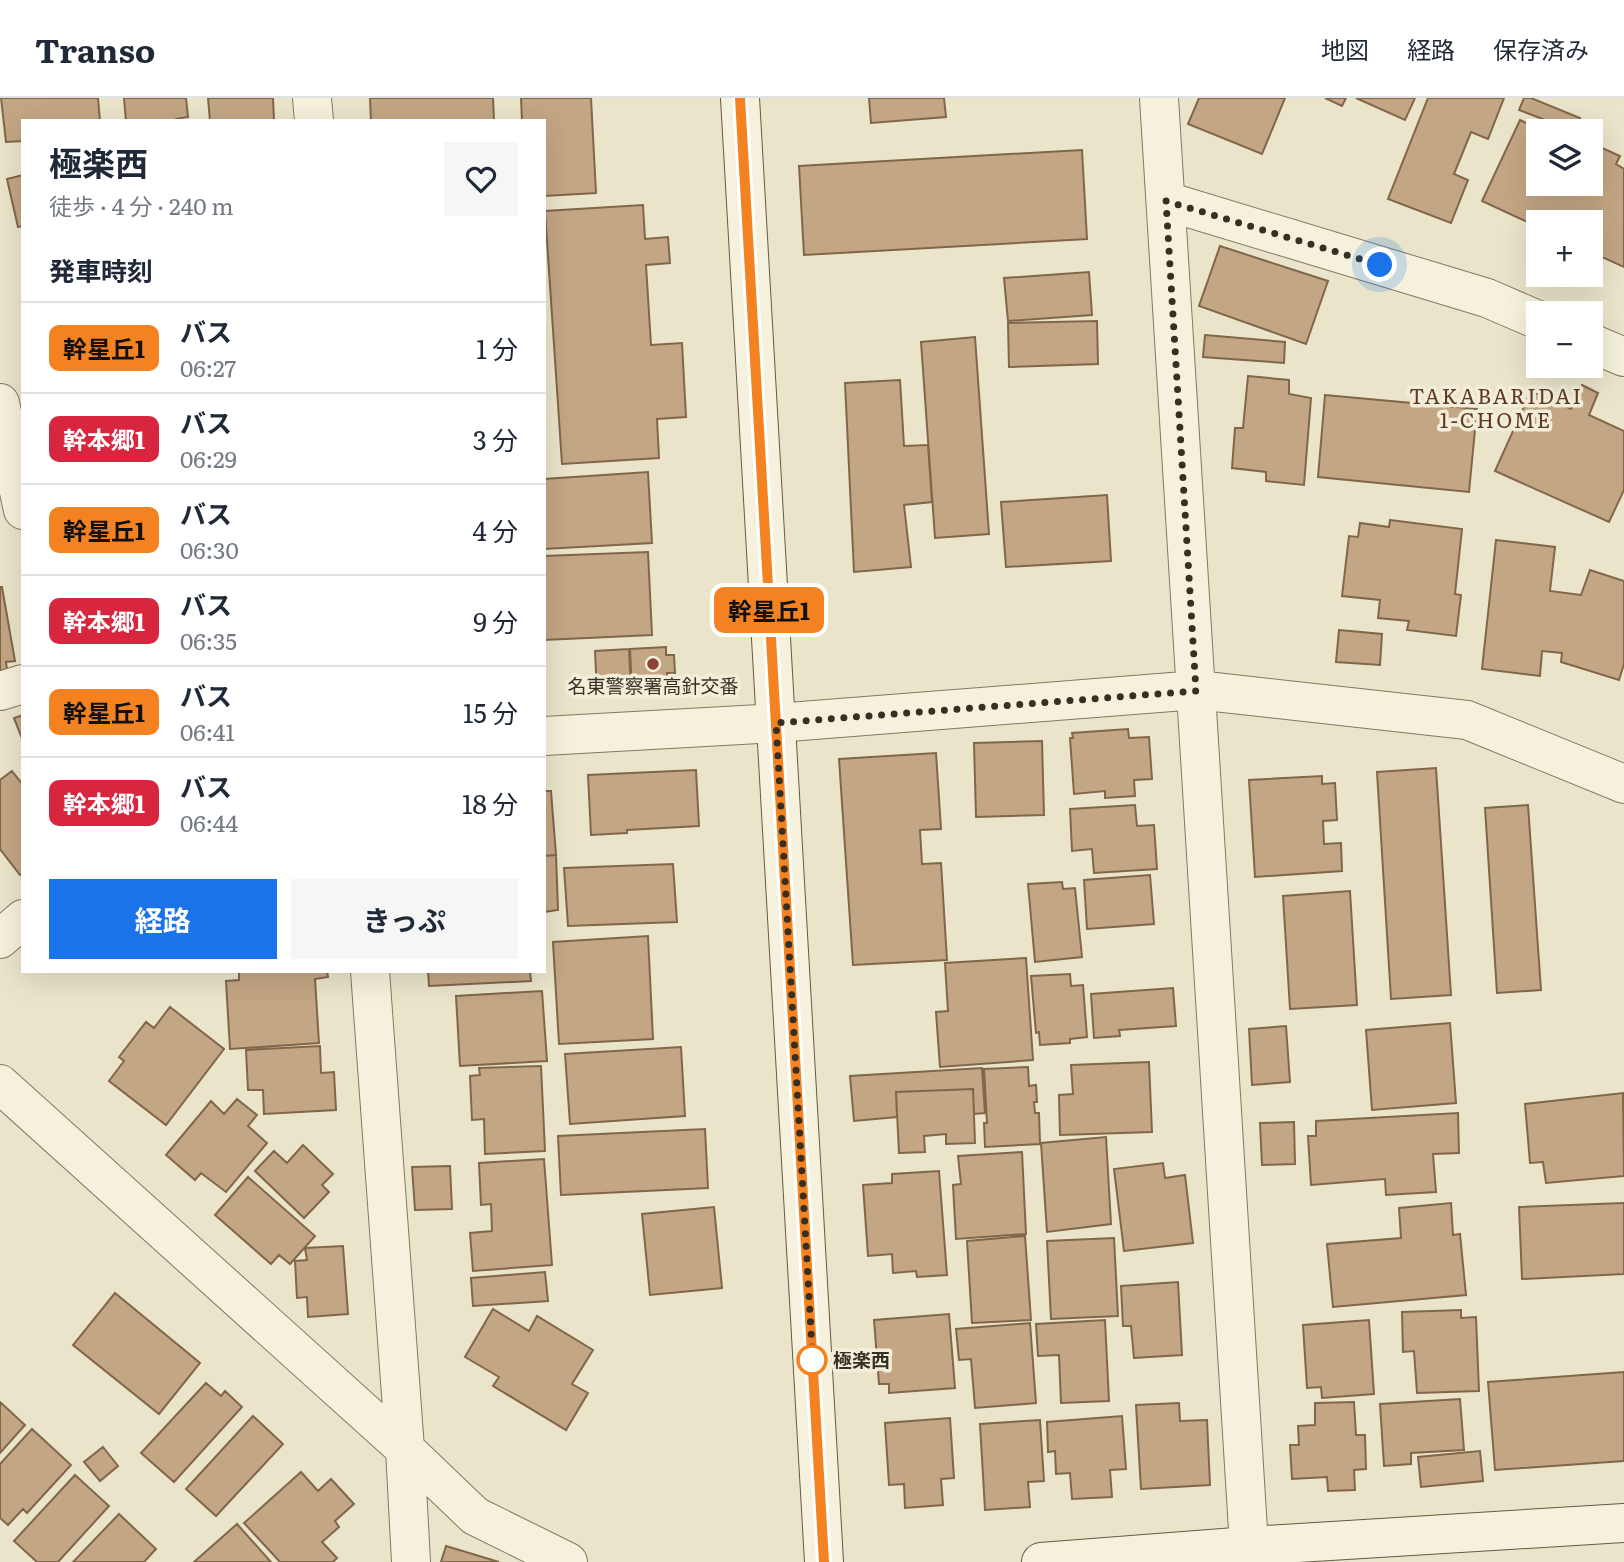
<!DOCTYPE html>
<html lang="ja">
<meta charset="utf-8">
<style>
body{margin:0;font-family:Literata,"Noto Sans JP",serif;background:#f6f6f7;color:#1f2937;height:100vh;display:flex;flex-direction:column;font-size:26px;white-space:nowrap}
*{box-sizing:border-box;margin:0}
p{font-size:23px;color:#747a83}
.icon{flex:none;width:38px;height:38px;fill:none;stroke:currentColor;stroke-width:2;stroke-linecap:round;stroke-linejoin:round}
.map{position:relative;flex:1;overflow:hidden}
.side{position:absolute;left:21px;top:21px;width:525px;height:854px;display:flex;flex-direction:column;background:#fff;border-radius:0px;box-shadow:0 7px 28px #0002}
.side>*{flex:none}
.badge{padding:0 14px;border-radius:10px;font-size:24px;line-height:46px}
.fabs{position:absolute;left:1526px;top:21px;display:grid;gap:14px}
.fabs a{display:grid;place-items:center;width:77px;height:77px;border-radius:0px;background:#fff;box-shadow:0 7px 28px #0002;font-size:35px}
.you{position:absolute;width:35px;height:35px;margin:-18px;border:5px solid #fff;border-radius:50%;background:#1a73e8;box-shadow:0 0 0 10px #1a73e833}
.map>.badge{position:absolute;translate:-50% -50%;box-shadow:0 0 0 4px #fff}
h2{padding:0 28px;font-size:26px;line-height:63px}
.round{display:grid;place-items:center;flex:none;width:74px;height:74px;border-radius:0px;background:#f6f6f7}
.head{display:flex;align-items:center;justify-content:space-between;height:119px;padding:0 28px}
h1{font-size:33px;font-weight:700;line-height:52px}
.action{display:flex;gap:14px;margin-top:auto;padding:14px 28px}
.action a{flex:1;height:80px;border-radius:0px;background:#1a73e8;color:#fff;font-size:28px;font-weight:700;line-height:80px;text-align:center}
.action a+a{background:#f6f6f7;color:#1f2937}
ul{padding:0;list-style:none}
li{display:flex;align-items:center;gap:21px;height:91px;padding:0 28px;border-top:2px solid #e0e1e3}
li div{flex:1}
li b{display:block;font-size:26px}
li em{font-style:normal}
li .badge{min-width:77px;font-weight:700;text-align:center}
header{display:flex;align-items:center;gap:42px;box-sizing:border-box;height:98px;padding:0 35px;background:#fff;border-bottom:2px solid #e0e1e3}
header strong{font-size:33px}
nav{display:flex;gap:38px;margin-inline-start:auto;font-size:24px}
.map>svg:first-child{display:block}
</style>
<header>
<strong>Transo</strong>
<nav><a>地図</a><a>経路</a><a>保存済み</a></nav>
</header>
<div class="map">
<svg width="1624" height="1464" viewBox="0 0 1624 1464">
<rect width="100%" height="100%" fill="#eae4ca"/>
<path fill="#c3a684" stroke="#816649" stroke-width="2" d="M1,0H98L100,23H23V43L6,44Z
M124,0H186L188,19L176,21V23H126Z
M208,0H273L274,23H210Z
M370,0H493L494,23H371Z
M521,0H591L596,95L544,98V23H522Z
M869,0H944L946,19L871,25Z
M1199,0H1285L1262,56L1188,26Z
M1325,0H1346L1342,8Z
M1356,0H1415L1405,22Z
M1428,0H1504L1488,41L1471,34L1454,76L1468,82L1451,125L1388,101Z
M1524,0H1531L1580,20L1574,33L1519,12Z
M1520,22L1543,33H1538V86H1591V45L1620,58L1616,66L1624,71V169L1591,154V124H1538V129L1482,103Z
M1082,52L1087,141L804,157L799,68Z
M23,77V128L18,129L7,81Z
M643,107L645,141L668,139L670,165L646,167L651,247L682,245L686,319L657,321L659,360L562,366L545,113Z
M1220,148L1328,183L1306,246L1199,208Z
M1089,174L1092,217L1008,223L1004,180Z
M1097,223L1098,266L1009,269L1008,225Z
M1205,237L1285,244L1284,265L1203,259Z
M975,239L989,436L935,440L921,244Z
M1248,278L1289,282V296L1311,300L1304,387L1266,383V374L1232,370L1235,330H1243Z
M900,282L904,348L928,347L932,404L904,407L911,469L854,474L845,285Z
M1582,287L1598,295L1589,317L1624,333V392L1609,424L1495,373L1531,293L1571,311Z
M1325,297L1477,311L1469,394L1318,379Z
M648,374L652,445L544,451V381Z
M1107,397L1111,463L1006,469L1001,404Z
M1390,422L1462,431L1455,496L1461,497L1456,538L1407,532L1409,523L1378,520L1380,502L1342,498L1349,438L1358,439L1360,425L1389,429Z
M1496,442L1555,449L1550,493L1581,497L1590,472L1624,483V566L1619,582L1561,564L1562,555L1542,553L1540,578L1482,571Z
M648,454L652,537L544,542V458Z
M0,489H2L15,563L6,564L7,572L0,573Z
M1339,532L1382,536L1380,567L1336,564Z
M666,549V557H674L675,575H667L668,592L632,594L630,551Z
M629,551L631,594L597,596L595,553Z
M23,617V643L14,620Z
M1128,631L1129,640L1149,639L1152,681L1134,682L1135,698L1105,700V693L1074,696L1070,640H1073L1072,635Z
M1042,643L1044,717L976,719L974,645Z
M936,655L941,731L920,732L922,766L941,765L947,862L853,867L839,661Z
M1436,670L1451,897L1391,901L1377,674Z
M696,672L699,728L627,732V735L591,737L588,677Z
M12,673L23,687V775L20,777L0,751V682Z
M1322,678V686L1335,685L1337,722L1323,723L1324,746L1341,745L1342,773L1255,779L1249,682Z
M544,693H551L556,757L544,758Z
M1135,707L1137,728L1154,727L1157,771L1094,775L1092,751L1072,753L1070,711Z
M1528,707L1541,892L1497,895L1485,710Z
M556,757L558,812L544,814V758Z
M673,766L677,824L568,828L564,770Z
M1150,777L1154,826L1087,831L1084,782Z
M1062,784L1063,791L1075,790L1082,859L1035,864L1028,786Z
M1350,793L1357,907L1290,911L1283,798Z
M648,838L653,941L559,946L553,844Z
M1026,860L1033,962L940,969L936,914L948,913L945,865Z
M239,873H327L328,879L315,881L319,945L230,951L226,883L239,882Z
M428,873H530L531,883L429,888Z
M1070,876L1071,888L1083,887L1087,939L1070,941V945L1040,947L1039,934L1036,935L1031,878Z
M1173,890L1176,928L1119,932L1120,938L1094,940L1091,896Z
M542,893L547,963L460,968L456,898Z
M170,909L224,951L166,1027L109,983L124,963L119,959L146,924L154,930Z
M1450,925L1456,1005L1372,1012L1366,932Z
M1286,928L1290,984L1252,987L1249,931Z
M320,948L321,975L334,974L336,1012L264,1016L263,992H248L246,952Z
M681,949L685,1018L570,1026L565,956Z
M1149,964L1152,1034L1060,1037L1059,997L1073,996L1071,967Z
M541,968L545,1053L485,1056L484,1021L472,1022L470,978L480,977L479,970Z
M1028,969L1029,988L1036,987L1037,1004H1034L1035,1015H1039L1040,1046L985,1049L984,1025H987L984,971Z
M982,970L985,1015L974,1016L973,991L896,994L897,1019L854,1023L850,978Z
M973,991L975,1045L946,1046V1036L924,1038L925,1054L899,1055L896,994Z
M1623,995L1624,1078L1546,1085L1543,1064L1530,1065L1525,1006Z
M237,1001L257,1017L248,1028L267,1045L226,1094L201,1075L195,1082L166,1057L211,1003L224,1016Z
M1458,1015L1459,1055L1433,1056L1436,1094L1386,1097L1385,1081L1311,1087L1308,1038H1316V1023Z
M1294,1024L1295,1066L1262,1067L1260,1025Z
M705,1031L708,1090L561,1097L558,1038Z
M1106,1039L1111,1126L1047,1134L1041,1045Z
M303,1047L333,1076L322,1087L329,1094L304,1120L255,1073L274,1053L287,1065Z
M1022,1054L1026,1136L956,1141L953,1087L961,1086L958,1058Z
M544,1061L552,1167L473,1173L470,1135L492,1133L491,1106L481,1107L479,1065Z
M1163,1065L1165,1080L1185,1077L1193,1145L1124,1153L1114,1071Z
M450,1068L452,1111L415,1112L412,1069Z
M939,1073L947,1177L917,1179L916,1173L893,1175L892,1156L868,1158L863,1087L892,1085V1076Z
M248,1079L315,1138L290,1166L279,1157L271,1166L215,1117Z
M1451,1105L1453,1137L1460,1136L1466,1197L1333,1209L1327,1146L1401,1140L1399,1110Z
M1624,1105V1176L1522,1181L1519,1109Z
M714,1109L722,1190L650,1197L642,1116Z
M1025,1138L1031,1222L972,1225L967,1143Z
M1114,1140L1118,1218L1051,1221L1047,1143Z
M343,1148L348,1216L308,1219L307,1199L297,1200L295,1163L307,1162L305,1150Z
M545,1174L548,1203L473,1208L471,1180Z
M1178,1184L1182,1257L1134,1260L1131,1228H1123L1121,1188Z
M115,1195L200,1265L159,1316L73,1247Z
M493,1211L529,1233L537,1218L593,1252L572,1286L588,1295L566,1332L493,1288L499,1279L465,1259Z
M1461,1212V1220L1476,1219L1479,1293L1417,1295L1414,1253L1403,1254L1402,1214Z
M949,1216L955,1290L889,1295V1286H879L874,1222Z
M1105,1222L1109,1303L1061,1305L1059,1257L1038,1258L1036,1226Z
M1369,1222L1374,1296L1322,1300L1321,1289L1307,1290L1303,1227Z
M1030,1225L1036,1305L975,1310L971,1261L959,1262L956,1231Z
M1624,1274V1363L1495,1372L1488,1284Z
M206,1285L221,1298L225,1293L242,1309L174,1384L141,1355Z
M1460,1301L1464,1352L1411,1355V1366L1384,1368L1380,1306Z
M0,1304L25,1327L0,1355Z
M1354,1304L1356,1337H1365L1366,1371L1354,1372L1355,1392L1328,1393L1327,1379L1292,1381L1290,1347H1299L1298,1328L1315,1327V1305Z
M1179,1305L1180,1323L1207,1322L1210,1387L1141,1391L1136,1307Z
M253,1318L283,1346L216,1418L186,1391Z
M1122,1318L1126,1371L1110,1372L1112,1399L1072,1401L1070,1375L1056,1376L1055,1353L1048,1354L1047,1324Z
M950,1320L954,1380L941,1381L943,1407L905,1410L904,1386L889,1387L885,1325Z
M1040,1322L1044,1383L1028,1384L1030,1409L985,1412L980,1326Z
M32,1331L71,1367L27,1415L23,1411L8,1427L0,1420V1366Z
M103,1349L118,1368L100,1383L84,1364Z
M1480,1353L1483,1383L1421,1389L1418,1359Z
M301,1374L318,1393L331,1381L354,1406L335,1423L339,1429L322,1444L337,1460L333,1464H280L244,1425Z
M75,1377L109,1408L58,1464H37L14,1443Z
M119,1416L156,1451L144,1464H73Z
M237,1426L271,1464H194Z
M446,1448L499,1464H441Z"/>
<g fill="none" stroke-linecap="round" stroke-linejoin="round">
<g stroke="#857860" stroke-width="40">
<path id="street" d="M312,0L314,23
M1159,0L1250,1464
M1166,103L1487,200L1538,222
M1591,245L1624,259
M0,305L23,412
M0,593L23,586
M544,638L776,625L1197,592L1467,622L1624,686
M0,841L23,821
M370,873L405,1351L411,1464
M0,986L405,1351L475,1418L568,1464"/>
</g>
<g stroke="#675943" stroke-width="40">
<path id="secondary" d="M740,0L824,1464
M1041,1464L1249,1448L1624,1425"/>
</g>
<use href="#street" stroke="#f5f1dc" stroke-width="38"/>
<use href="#secondary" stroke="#f5f1dc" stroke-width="38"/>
</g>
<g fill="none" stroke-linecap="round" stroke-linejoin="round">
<g stroke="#fff" stroke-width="16">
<path id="line" d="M740,0L824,1464"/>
</g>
<use href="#line" stroke="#f58220" stroke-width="10"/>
<path stroke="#372f22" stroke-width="7" stroke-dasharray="0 12.6" d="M812,1262L813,1268L776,625L1196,593L1166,103L1380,167"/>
</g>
<circle fill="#8d4137" stroke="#f2eed9" stroke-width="2.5" cx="653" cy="566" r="7"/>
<circle fill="#fff" stroke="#f58220" stroke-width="3.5" cx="812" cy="1262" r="14"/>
<g text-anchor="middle" stroke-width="7" stroke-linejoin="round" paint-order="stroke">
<g font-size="19" fill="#372f22" stroke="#f2eed9">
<text x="653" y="595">名東警察署高針交番</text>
</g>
<g font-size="19" font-weight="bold" fill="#372f22" stroke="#f2eed9" text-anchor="start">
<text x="833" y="1269">極楽西</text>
</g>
<g font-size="21" letter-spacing="2" fill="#5f3926" stroke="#f2eed9">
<text x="1496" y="306">TAKABARIDAI<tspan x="1496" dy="24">1-CHOME</tspan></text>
</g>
</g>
</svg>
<div class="fabs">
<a><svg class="icon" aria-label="layers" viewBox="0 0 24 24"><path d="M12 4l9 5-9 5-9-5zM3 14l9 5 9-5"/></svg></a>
<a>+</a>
<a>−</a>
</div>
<div class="you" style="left:1380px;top:167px"></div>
<b class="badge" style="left:769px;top:512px;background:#f58220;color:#111">幹星丘1</b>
<section class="side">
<div class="head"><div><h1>極楽西</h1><p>徒歩 · 4 分 · 240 m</p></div><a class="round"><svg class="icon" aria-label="heart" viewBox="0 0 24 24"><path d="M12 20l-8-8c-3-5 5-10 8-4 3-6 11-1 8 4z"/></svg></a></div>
<h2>発車時刻</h2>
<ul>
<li><span class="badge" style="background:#f58220;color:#111">幹星丘1</span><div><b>バス</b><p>06:27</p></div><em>1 分</em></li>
<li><span class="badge" style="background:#d7263d;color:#fff">幹本郷1</span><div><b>バス</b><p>06:29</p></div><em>3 分</em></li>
<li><span class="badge" style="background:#f58220;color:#111">幹星丘1</span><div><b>バス</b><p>06:30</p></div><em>4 分</em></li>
<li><span class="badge" style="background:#d7263d;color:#fff">幹本郷1</span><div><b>バス</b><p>06:35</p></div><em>9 分</em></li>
<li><span class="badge" style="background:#f58220;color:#111">幹星丘1</span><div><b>バス</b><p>06:41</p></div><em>15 分</em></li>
<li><span class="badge" style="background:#d7263d;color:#fff">幹本郷1</span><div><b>バス</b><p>06:44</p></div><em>18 分</em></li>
</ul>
<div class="action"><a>経路</a><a>きっぷ</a></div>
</section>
</div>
